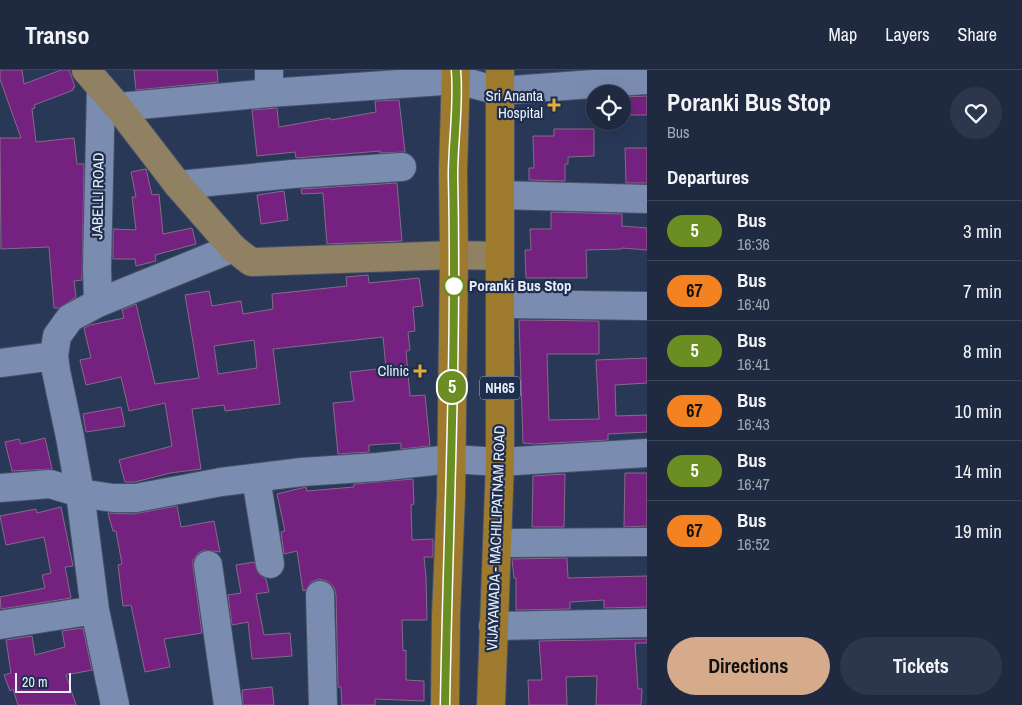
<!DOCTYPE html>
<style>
body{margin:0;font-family:"Archivo Narrow",sans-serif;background:#2c364c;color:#f1f3f6;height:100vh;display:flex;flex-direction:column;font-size:19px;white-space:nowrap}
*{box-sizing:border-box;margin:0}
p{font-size:16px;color:#a1a7b1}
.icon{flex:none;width:28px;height:28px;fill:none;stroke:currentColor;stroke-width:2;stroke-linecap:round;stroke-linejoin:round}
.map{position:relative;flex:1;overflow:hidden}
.sheet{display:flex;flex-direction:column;background:#1f2a41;width:375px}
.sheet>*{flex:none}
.badge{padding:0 10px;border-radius:16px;font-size:18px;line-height:32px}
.buttons{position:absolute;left:586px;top:15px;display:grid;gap:10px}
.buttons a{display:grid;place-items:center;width:45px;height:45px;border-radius:50%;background:#1f2a41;box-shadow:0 5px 20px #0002,0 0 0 1px #3c465a;font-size:25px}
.scale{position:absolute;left:15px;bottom:12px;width:56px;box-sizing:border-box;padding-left:5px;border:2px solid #e9f0fc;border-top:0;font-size:14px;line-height:18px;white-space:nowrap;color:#e9f0fc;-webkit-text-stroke:4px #1f2e4c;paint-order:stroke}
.map>.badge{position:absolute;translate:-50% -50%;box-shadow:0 0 0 2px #fff}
h2{padding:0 20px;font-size:19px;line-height:45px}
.round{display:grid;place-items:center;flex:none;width:52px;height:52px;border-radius:26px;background:#2c364c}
.overview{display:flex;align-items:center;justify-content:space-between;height:85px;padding:0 20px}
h1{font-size:24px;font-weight:700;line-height:38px}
.button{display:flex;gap:10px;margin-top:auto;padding:10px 20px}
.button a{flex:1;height:58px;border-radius:30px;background:#d6ab8b;color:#111;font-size:20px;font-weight:700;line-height:58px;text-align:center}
.button a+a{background:#2c364c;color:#f1f3f6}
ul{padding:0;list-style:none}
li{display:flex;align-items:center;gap:15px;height:60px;padding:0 20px;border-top:1px solid #3c465a}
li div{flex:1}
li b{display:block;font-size:19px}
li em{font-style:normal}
li .badge{min-width:55px;font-weight:700;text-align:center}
header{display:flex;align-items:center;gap:30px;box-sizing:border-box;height:70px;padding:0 25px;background:#1f2a41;border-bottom:1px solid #3c465a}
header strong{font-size:24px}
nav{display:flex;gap:28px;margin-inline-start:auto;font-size:18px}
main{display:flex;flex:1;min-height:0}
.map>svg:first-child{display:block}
</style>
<header>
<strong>Transo</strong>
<nav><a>Map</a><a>Layers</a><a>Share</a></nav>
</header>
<main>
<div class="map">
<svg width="647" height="635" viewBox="0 0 647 635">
<rect width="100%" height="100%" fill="#293857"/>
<path fill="#74217f" stroke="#866a89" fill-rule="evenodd" d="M0,0H22L24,14L61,0H69L75,17L73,18V20L71,21L34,35L35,38L32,39L36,72L74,68L77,94H84L82,210L74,211L76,227L59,238H54L49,177L1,179L0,68H21L0,9Z
M134,0H217L218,12L136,20Z
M647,26V45H622V27Z
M399,30L405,82L380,83V81L296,88L295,82L257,86L252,40L277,38L279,57L330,48L331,50L376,42L375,31Z
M589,30H595V46H590Z
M554,59H594V86L568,87V94H565V111L529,110V98H534L533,66H554Z
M625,78H647V113H626Z
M146,99L152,125L159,124L163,164L192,158L196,174L155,185L156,191L136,196L135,189H113V159L136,160L132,127H136L131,102Z
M397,113L402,171L327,174L323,123L302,124L301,119Z
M284,121L288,150L261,154L257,125Z
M551,142L622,144V156L647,158V180L622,178V179L586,180L587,208H526L525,180H531L530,159H551Z
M368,205L369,213L419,208L423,236L413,237L415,261L408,262L410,280L406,281L410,326L425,325L430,376L401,379V373L369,375V382L338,384L333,333L354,331L350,302L386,298L383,267L273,279L280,334L225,341L224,335L192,339L201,399L170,403L135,412H125L119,390L172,376L165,333L129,341L121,307L86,315L80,290L91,288L84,258L90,255L124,248L122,240L136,234L155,314L199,308L185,225L209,221L212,236L241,231L243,244L273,239L272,224L347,216L346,207ZM254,270L257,298L218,304L214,276Z
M519,250L599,251V284H547L549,350L599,349L596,290L647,288V313L615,315L616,346L647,345V362L608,364V370L534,374L523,373Z
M121,337L125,356L86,362L83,344Z
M45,368L52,399L12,401L5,372L19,369L21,374Z
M625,403H647V456L624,457Z
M565,404L564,457H532L533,406Z
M413,409L414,434L411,435L412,470L433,469V487H424L426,507L427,550H402L403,581L406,580V610L424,611V631L375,629V635H342L341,617H338L336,525L334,517L327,511L319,509L311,512L306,520L303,521L297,481L284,484L281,462L285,461L277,424L306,417L307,421L354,417V414Z
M177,436L181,457L214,451L220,482L205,480L198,483L193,490V497L202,563L164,569L170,597L145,602L131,535L123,536L118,495L122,494L116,461H113L108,443L133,444Z
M61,437L73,496L65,497L71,528L1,539L0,527L45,518L42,505L51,503L44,467L6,475L0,446L36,439L37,443Z
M567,488L568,508L647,506V537L604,538V530L570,532V539L516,540V508H514L512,489Z
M254,492L258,503L266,509L269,522L256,524L264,565L290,563L292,586L252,589L248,552L232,555L228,525L241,523L236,495Z
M83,558L92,600L66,605L76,635H18L13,619L10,621L4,605L11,603L6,570L32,566L35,585L65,577L62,561Z
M647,569V573H635L638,619H642L641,635H596L597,606L566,607L567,635H529L528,610H542L539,571Z
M272,617L274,635H243L242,620Z"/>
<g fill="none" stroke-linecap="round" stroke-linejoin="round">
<g stroke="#455169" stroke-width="30">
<path id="minor" d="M269,0V23
M118,37L269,23L457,10L499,21L647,10
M178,115L292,104L402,97
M500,125L647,129
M98,233L97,198L101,18
M500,234L647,236
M0,293L54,286
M256,408L270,494
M0,418L50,414L80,423L113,428H136L221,412L302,402L378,397L451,389L500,392L647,383
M497,473L647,472
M208,495L228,635
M320,525L323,635
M0,555L95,540
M493,556L647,553
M115,635L95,540L80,423L70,367L56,301L54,286L57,266L70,248L98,233L233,178"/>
</g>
<g stroke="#455169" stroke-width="30">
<path id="major" d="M86,0L118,37L178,115L233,178L251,192L454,185L500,186"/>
</g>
<g stroke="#455169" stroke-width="30">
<path id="highway" d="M445,635L446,545L451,426L454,185L453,102L456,0
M491,635L500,392V0"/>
</g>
<use href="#minor" stroke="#7a8cb0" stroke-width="28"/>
<use href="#major" stroke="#908162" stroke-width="28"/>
<use href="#highway" stroke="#9e7a2e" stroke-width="28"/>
</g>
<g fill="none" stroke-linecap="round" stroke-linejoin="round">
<g stroke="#fff" stroke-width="11">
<path id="line" d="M445,635C448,459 457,282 453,106C453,71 459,35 456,0"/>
</g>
<use href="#line" stroke="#6b8e23" stroke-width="8"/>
</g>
<g fill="#e4ae35" stroke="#1f2e4c" stroke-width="2">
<path d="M551.5 27.5h5v5h5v5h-5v5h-5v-5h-5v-5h5z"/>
<path d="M417.5 293.5h5v5h5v5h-5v5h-5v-5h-5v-5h5z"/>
</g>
<circle fill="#fff" stroke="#6b8e23" stroke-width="2.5" cx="454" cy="216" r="10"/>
<g text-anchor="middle" stroke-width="4.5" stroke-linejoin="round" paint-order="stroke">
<rect fill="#1f2e4c" stroke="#acb6c7" stroke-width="1" x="480" y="306.5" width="40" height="23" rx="4"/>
<g font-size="14" font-weight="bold" fill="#e9f0fc">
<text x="500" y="323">NH65</text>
</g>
<g font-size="15" fill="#e9f0fc" stroke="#1f2e4c" text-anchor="end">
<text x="543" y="31">Sri Ananta<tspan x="543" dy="17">Hospital</tspan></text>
<text x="409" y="306">Clinic</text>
</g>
<g font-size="15" fill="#e9f0fc" stroke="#1f2e4c">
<text transform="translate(98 126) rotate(-89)" y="5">JABELLI ROAD</text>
<text transform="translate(496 468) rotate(-88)" y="5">VIJAYAWADA - MACHILIPATNAM ROAD</text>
</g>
<g font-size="15" font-weight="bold" fill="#e9f0fc" stroke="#1f2e4c" text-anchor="start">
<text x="469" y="221">Poranki Bus Stop</text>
</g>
</g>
</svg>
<div class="buttons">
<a><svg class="icon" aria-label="locate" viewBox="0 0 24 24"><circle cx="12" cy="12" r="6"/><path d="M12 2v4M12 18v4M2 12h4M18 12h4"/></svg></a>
</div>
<div class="scale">20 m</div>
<b class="badge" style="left:452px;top:317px;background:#6b8e23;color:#fff">5</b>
</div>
<section class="sheet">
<div class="overview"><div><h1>Poranki Bus Stop</h1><p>Bus</p></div><a class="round"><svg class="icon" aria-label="heart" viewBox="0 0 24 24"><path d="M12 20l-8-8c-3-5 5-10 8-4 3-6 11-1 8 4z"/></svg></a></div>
<h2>Departures</h2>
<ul>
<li><span class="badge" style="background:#6b8e23;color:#fff">5</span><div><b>Bus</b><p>16:36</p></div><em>3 min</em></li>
<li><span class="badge" style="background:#f58220;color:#111">67</span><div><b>Bus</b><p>16:40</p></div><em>7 min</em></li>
<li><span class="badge" style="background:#6b8e23;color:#fff">5</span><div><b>Bus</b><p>16:41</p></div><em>8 min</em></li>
<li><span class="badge" style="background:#f58220;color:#111">67</span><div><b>Bus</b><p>16:43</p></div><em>10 min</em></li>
<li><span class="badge" style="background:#6b8e23;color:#fff">5</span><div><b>Bus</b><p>16:47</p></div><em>14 min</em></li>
<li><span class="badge" style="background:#f58220;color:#111">67</span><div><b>Bus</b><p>16:52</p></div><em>19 min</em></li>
</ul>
<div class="button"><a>Directions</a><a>Tickets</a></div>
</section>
</main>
